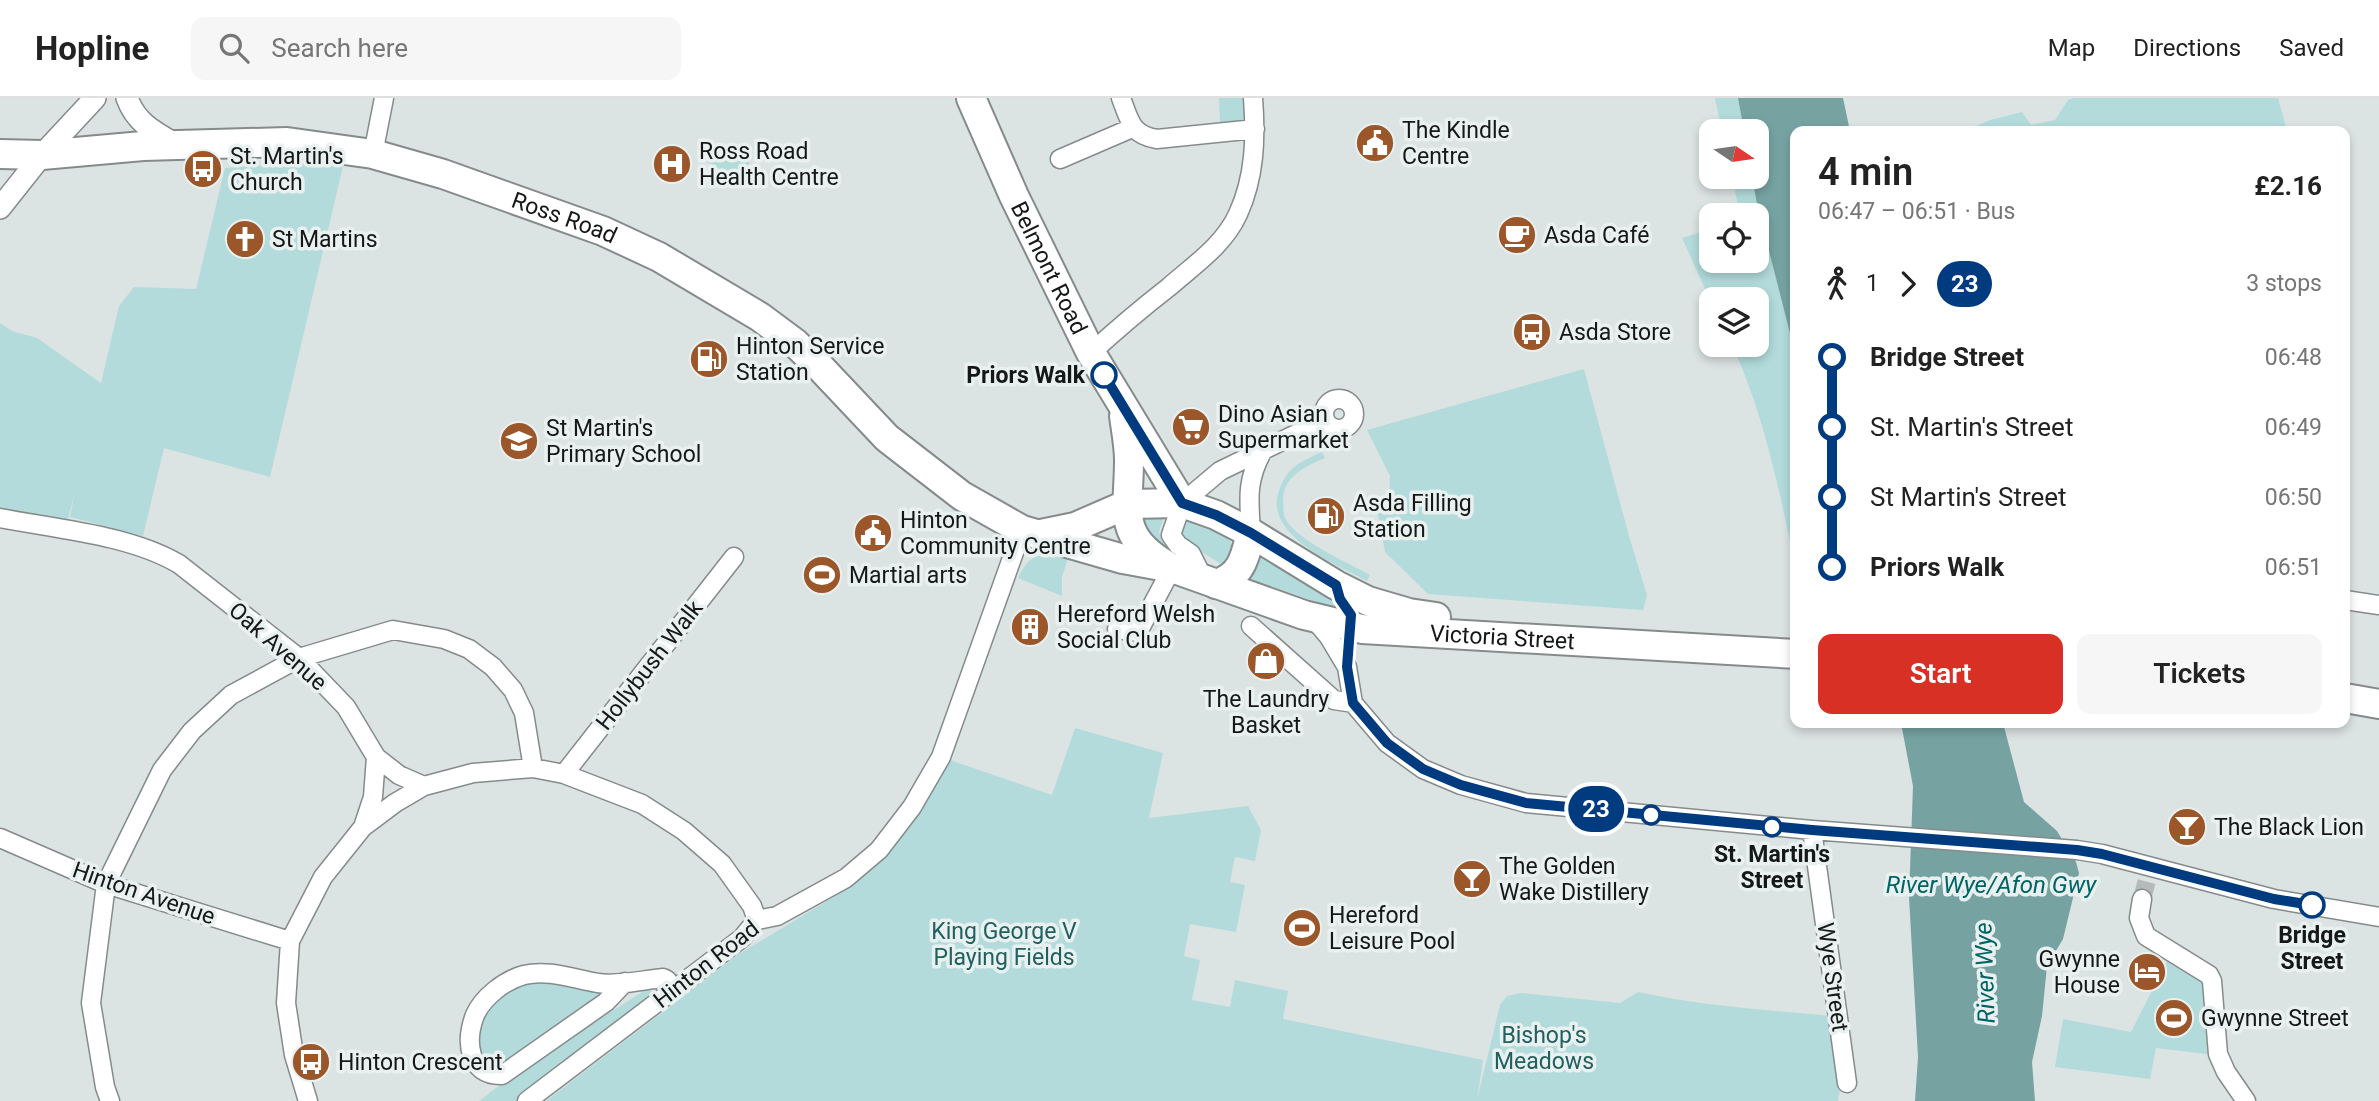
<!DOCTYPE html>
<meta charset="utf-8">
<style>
body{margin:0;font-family:Roboto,sans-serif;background:#f6f6f6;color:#222;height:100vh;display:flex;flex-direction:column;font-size:26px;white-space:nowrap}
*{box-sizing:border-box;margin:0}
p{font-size:23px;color:#767676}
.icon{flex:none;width:38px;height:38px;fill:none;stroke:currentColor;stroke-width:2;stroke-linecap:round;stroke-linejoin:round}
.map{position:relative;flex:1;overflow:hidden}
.panel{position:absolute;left:1790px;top:28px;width:560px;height:602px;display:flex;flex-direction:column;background:#fff;border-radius:14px;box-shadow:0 4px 10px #0003}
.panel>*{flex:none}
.badge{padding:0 14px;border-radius:23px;font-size:24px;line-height:46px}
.needle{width:46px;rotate:103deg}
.buttons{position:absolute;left:1699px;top:21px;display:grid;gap:14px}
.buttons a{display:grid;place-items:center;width:70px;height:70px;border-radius:14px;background:#fff;box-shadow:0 4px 10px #0003;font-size:35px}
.map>.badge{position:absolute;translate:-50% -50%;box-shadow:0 0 0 4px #fff}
.legs{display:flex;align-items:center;gap:10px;height:77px;padding:0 28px;font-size:23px}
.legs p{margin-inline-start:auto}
.headline{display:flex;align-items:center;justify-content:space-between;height:119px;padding:0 28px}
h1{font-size:38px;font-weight:600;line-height:52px}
.button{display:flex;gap:14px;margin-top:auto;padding:14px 28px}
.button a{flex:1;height:80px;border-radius:14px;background:#d93025;color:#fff;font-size:28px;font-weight:600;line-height:80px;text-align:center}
.button a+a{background:#f6f6f6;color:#222}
ul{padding:0 28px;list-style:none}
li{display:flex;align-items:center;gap:24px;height:70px;font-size:26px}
li i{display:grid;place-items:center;width:10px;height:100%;margin:0 9px;background:currentColor}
li i::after{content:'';width:18px;height:18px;margin:-9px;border:5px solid;border-radius:50%;background:#fff}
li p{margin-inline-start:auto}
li:first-child i{background:linear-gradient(#0000 50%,currentColor 0)}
li:last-child i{background:linear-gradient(currentColor 50%,#0000 0)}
header{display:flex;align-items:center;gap:42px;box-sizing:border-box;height:98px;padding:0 35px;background:#fff;border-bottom:2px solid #e0e0e0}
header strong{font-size:33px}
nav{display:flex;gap:38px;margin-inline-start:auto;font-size:24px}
.search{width:490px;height:63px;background:#f6f6f6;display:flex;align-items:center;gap:18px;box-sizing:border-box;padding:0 24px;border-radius:14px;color:#767676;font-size:26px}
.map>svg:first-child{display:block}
</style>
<header>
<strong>Hopline</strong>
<div class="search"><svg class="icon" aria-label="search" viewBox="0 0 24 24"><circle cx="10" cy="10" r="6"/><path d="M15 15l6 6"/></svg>Search here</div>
<nav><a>Map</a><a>Directions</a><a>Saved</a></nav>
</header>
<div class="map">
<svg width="2379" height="1003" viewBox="0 0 2379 1003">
<rect width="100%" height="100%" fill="#dce3e3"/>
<path fill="#b3dbdb" d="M1219,0H1246L1248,23L1220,25Z
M1715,0H1738L1744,33H1722Z
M2074,0H2278L2287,33H1965L1990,22L2022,14L2031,27L2055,22L2068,2Z
M717,46L750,64L740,83L707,64Z
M315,64L343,68L270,379L164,350L143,438L70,419L75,394L65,433L0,420V225L12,233L37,240L101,285L119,208L134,189L196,191L225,70Z
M1732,79H1752L1757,106L1795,255V466C1779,392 1764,316 1732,247H1757V201H1712L1711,204L1682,140L1711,131L1712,163H1757V117H1740Z
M1584,271L1629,438L1647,497L1643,512L1428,496L1385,454L1377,412L1389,407L1390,378L1367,332Z
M1322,354L1325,360C1306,368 1282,379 1283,404C1284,409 1283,416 1285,420C1297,443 1347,464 1370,477L1367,483C1336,466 1263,437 1279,393C1287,369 1300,364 1322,354Z
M1165,416L1159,434L1163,444L1171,451C1157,443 1149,439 1143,422L1145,418Z
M1184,420L1226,436C1235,447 1233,455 1225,466H1221L1184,443L1179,433Z
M1261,454L1341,505L1346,514L1247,480Z
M1051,456L1068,460L1062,479V498L1018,480C1026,464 1031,457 1051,456Z
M1075,630L1163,655L1149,720L1248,708L1261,732L1255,763L1235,759L1230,784L1245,787L1236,834L1190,826L1184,858L1200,862L1192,902L1230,909L1235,882L1288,893L1283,921L1483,962L1477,1002L1500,907L1507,898L1521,895L1620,905L1638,894C1701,908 1767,912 1832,918L1841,986L1838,1003H546L739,856L852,788L846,780L941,659L1052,697Z
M2168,861L2202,881L2215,957L2156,950L2150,981L2055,969L2063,921L2131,934Z
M547,881L601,892L604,900L498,971L482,963L475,939L486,911L510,888Z
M647,891L653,894L639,908L517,1003H479L522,970Z"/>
<path fill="#76a3a2" d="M1738,0H1843L1850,33H1796L1795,255L1757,106L1752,79H1757V33H1744Z
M1901,625H2003L2024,704L2057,733L2076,764L2079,775L2063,841L2047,868L2042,918L2032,964L2035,1003H1915L1918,959L1909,799L1913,688Z"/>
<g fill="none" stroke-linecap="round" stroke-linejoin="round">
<path stroke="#b4baba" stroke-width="18" stroke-dasharray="18 9" stroke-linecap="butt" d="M2142,801L2147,782"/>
<g stroke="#858b8b" stroke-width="21">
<path id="minor" d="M1121,0C1130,23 1131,37 1157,41L1255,31
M373,56L384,0
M1060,61L1132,30
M1091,255C1116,232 1142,210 1169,189C1194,167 1224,147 1238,116C1255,79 1256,40 1253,0
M1324 316a15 15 0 1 1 30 0a15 15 0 1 1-30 0Z
M0,420C57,431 130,437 179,466L299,560L346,609L376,659L399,677L424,688
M1251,435C1249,401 1246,384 1262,354
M1204,482L1191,456L1178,447L1171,437L1182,405L1220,373L1325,322
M2345,502L2379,507
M1313,520L1329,539L1347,569L1353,605L1387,645L1423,671L1461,687L1526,705L1812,732L2077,752L2102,756L2274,801L2379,819
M1251,528L1334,602L1353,605
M1117,531L1138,534L1172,470
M564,676L734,459
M363,729L373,699L376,659
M1812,732L1847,985
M0,740L106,786L290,843
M2142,801L2139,820L2146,838L2209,877L2212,883L2218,956L2226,974L2246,1003
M625,884L606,904L502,977C468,978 465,943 475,917C483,899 505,882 524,877C548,871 574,881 598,885C619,888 642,882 663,880L667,882L673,892
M110,1003L105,989L91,905L106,786L162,672L192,633L231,597L299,560L393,532L444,541L469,551L493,569L513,592L524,615L533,670
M308,1003L294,957L286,905L290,843L323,779L363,729L395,705L424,688L473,675L533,670L564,676L642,706L684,733L722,766L752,808L757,822
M527,1003L742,840L757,822L777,818L846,780L879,752L912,709L941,659L1022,432"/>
</g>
<g stroke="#858b8b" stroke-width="24">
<path id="tertiary" d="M127,0C136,25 154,34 177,47
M0,110L42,57L95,0"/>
</g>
<g stroke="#858b8b" stroke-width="32">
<g id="trunk">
<path id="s1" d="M971,0L1014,98L1091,255L1182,405"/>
<path id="s2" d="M0,56L42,57L143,48L287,44L373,56L443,76L603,133L659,159L760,219L795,245L819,268L887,340L962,398L1022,432L1123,461L1172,470L1304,517L1362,531L1796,556"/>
<path d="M1124,318C1126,333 1129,348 1129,362C1129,413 1116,437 1166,467"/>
<path d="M1041,436L1075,429L1128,406L1182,405L1216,417L1251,435L1336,487L1368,503L1409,515L1436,519"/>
<path d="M1216,486C1242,478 1245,459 1251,435"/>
<path d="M2345,600L2379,606"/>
</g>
</g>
<use href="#minor" stroke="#fff" stroke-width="18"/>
<use href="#tertiary" stroke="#fff" stroke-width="21"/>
<use href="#trunk" stroke="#fff" stroke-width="28"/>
</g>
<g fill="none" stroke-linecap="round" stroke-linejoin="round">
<g stroke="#fff" stroke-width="16">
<path id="line-1" d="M1104,277L1182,405L1216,417L1251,435L1336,487L1340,501L1351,517L1347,569L1353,605L1387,645L1423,671L1461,687L1526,705L1812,732L2077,752L2102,756L2274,801L2312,807"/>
</g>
<use href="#line-1" stroke="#003b80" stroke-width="10"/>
</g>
<defs>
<g id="civic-disc" transform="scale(2.0125)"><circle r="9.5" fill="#9b5729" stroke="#e9f0f0"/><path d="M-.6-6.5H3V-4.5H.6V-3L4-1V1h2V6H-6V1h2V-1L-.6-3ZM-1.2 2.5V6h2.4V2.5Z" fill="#fff"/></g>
<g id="hospital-disc" transform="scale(2.0125)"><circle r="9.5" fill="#9b5729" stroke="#e9f0f0"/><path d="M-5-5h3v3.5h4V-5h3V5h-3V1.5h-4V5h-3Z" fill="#fff"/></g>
<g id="bus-disc" transform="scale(2.0125)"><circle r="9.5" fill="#9b5729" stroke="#e9f0f0"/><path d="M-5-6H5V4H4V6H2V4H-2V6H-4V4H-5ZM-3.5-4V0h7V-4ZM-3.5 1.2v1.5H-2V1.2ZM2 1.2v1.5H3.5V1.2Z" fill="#fff"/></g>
<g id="cafe-disc" transform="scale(2.0125)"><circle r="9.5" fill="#9b5729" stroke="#e9f0f0"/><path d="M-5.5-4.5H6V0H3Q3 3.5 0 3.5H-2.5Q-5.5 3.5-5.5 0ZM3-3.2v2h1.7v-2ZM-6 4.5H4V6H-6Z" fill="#fff"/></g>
<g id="church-disc" transform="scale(2.0125)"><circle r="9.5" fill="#9b5729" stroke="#e9f0f0"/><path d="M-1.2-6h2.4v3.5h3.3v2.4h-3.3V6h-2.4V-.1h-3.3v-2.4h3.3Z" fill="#fff"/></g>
<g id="fuel-disc" transform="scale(2.0125)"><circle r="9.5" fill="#9b5729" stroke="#e9f0f0"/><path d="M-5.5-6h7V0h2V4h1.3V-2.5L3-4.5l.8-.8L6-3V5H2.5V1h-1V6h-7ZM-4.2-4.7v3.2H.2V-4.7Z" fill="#fff"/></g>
<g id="supermarket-disc" transform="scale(2.0125)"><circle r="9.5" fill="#9b5729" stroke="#e9f0f0"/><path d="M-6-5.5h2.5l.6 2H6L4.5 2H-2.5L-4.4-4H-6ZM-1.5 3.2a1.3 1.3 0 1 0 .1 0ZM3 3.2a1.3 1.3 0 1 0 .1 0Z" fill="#fff"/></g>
<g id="school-disc" transform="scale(2.0125)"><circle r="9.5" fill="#9b5729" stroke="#e9f0f0"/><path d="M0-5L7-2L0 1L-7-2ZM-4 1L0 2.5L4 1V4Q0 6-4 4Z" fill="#fff"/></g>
<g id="stadium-disc" transform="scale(2.0125)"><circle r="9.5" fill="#9b5729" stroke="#e9f0f0"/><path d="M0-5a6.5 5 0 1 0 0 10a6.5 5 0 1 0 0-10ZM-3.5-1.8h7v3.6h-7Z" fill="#fff"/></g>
<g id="building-disc" transform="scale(2.0125)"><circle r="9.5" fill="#9b5729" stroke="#e9f0f0"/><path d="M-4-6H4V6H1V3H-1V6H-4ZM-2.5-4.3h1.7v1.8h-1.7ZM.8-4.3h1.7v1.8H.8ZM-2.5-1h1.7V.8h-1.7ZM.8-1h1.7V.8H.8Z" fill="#fff"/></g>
<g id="shop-disc" transform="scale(2.0125)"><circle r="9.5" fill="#9b5729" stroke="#e9f0f0"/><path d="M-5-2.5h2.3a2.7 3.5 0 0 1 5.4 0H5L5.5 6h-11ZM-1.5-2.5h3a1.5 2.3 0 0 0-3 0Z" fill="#fff"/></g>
<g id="bar-disc" transform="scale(2.0125)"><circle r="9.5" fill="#9b5729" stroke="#e9f0f0"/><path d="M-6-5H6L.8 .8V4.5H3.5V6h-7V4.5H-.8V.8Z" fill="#fff"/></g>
<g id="hotel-disc" transform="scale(2.0125)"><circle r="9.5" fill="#9b5729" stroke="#e9f0f0"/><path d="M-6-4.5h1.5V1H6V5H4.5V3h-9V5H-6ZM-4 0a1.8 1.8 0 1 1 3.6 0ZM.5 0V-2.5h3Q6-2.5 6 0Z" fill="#fff"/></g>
</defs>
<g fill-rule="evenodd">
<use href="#civic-disc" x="1375" y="45"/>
<use href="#hospital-disc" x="672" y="66"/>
<use href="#bus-disc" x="203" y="71"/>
<use href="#cafe-disc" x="1517" y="137"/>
<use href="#church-disc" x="245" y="141"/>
<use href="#bus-disc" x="1532" y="234"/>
<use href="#fuel-disc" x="709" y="261"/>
<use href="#supermarket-disc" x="1191" y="329"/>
<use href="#school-disc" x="519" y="343"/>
<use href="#fuel-disc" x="1326" y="418"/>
<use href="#civic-disc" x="873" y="435"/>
<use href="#stadium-disc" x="822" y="477"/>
<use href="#building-disc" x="1030" y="529"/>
<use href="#shop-disc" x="1266" y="563"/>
<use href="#bar-disc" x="2187" y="729"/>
<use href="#bar-disc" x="1472" y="781"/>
<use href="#stadium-disc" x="1302" y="830"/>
<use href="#hotel-disc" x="2147" y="874"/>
<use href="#stadium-disc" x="2174" y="920"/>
<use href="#bus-disc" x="311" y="964"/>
</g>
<g fill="#fff" stroke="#003b80" stroke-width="3.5">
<circle cx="1104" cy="277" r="12"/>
<circle cx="1651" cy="717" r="9"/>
<circle cx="1772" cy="729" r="9"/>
<circle cx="2312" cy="807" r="12"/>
</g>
<g text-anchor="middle" stroke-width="7" stroke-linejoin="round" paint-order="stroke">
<g font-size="23" fill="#161818" stroke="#e9f0f0" text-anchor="start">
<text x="1402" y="40">The Kindle<tspan x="1402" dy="26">Centre</tspan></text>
<text x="699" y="61">Ross Road<tspan x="699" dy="26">Health Centre</tspan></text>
<text x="230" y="66">St. Martin's<tspan x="230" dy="26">Church</tspan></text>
<text x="1544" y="145">Asda Café</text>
<text x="272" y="149">St Martins</text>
<text x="1559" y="242">Asda Store</text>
<text x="736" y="256">Hinton Service<tspan x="736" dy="26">Station</tspan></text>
<text x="1218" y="324">Dino Asian<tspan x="1218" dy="26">Supermarket</tspan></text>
<text x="546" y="338">St Martin's<tspan x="546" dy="26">Primary School</tspan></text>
<text x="1353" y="413">Asda Filling<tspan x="1353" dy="26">Station</tspan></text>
<text x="900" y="430">Hinton<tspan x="900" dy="26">Community Centre</tspan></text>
<text x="849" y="485">Martial arts</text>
<text x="1057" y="524">Hereford Welsh<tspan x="1057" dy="26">Social Club</tspan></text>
<text x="1266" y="609" text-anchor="middle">The Laundry<tspan x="1266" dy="26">Basket</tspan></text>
<text x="2214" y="737">The Black Lion</text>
<text x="1499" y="776">The Golden<tspan x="1499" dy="26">Wake Distillery</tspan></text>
<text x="1329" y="825">Hereford<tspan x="1329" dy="26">Leisure Pool</tspan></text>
<text x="2120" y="869" text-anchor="end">Gwynne<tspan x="2120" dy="26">House</tspan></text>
<text x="2201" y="928">Gwynne Street</text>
<text x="338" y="972">Hinton Crescent</text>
</g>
<g font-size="23" fill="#161818" stroke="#e9f0f0">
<text dy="8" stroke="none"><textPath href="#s2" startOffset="576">Ross Road</textPath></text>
<text dy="8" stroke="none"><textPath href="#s1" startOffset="187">Belmont Road</textPath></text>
<text dy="8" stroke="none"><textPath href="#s2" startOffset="1631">Victoria Street</textPath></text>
<text transform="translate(278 548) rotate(41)" y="8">Oak Avenue</text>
<text transform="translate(649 567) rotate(-52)" y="8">Hollybush Walk</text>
<text transform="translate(144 795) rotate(19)" y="8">Hinton Avenue</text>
<text transform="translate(706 866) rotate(-38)" y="8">Hinton Road</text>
<text transform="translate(1833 879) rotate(82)" y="8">Wye Street</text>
</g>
<g font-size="23" font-weight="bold" fill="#161818" stroke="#e9f0f0">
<text x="1085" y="285" text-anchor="end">Priors Walk</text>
<text x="1772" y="764">St. Martin's<tspan x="1772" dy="26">Street</tspan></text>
<text x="2312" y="845">Bridge<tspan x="2312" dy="26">Street</tspan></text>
</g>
<g font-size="23" fill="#216060" stroke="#e9f0f0">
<text x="1004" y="841">King George V<tspan x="1004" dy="26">Playing Fields</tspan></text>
<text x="1544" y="945">Bishop's<tspan x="1544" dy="26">Meadows</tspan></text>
</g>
<g font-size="24" font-style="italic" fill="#006465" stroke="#e9f0f0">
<text x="1991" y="795">River Wye/Afon Gwy</text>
<text transform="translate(1985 875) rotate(-92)" y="8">River Wye</text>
</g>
</g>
</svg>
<div class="buttons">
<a><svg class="needle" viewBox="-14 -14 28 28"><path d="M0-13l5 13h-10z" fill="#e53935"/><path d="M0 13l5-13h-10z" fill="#767676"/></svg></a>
<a><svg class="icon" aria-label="locate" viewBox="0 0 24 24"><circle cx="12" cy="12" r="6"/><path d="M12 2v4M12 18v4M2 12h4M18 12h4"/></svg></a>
<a><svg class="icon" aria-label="layers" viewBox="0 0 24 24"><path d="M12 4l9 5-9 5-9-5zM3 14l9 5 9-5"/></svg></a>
</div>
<b class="badge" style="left:1596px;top:711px;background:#003b80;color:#fff">23</b>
<section class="panel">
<div class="headline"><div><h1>4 min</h1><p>06:47 – 06:51 · Bus</p></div><b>£2.16</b></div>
<div class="legs"><svg class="icon" aria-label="walk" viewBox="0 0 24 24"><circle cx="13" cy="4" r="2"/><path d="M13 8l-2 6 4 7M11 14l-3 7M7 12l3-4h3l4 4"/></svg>1<svg class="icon" aria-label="forward" viewBox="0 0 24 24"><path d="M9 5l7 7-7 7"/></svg><b class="badge" style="background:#003b80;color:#fff">23</b><p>3 stops</p></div>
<ul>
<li><i style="color:#003b80"></i><b>Bridge Street</b><p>06:48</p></li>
<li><i style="color:#003b80"></i><span>St. Martin's Street</span><p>06:49</p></li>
<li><i style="color:#003b80"></i><span>St Martin's Street</span><p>06:50</p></li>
<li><i style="color:#003b80"></i><b>Priors Walk</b><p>06:51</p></li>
</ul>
<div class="button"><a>Start</a><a>Tickets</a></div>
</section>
</div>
